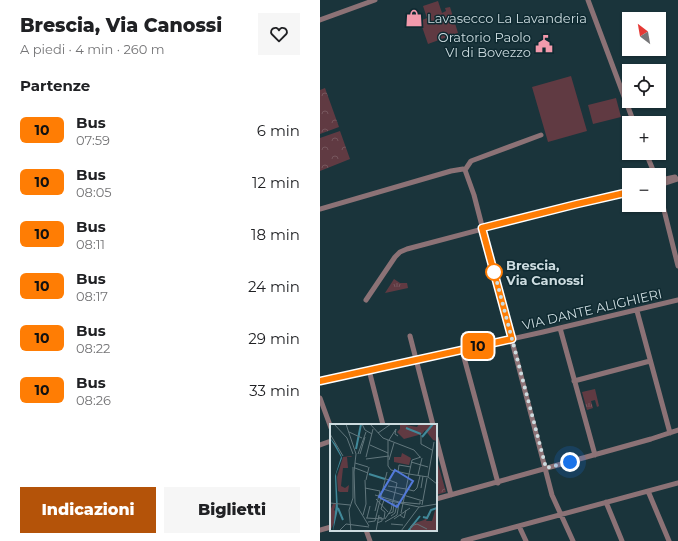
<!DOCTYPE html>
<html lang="it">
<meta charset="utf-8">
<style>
body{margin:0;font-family:Montserrat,sans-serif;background:#f6f6f6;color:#202124;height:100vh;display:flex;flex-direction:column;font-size:15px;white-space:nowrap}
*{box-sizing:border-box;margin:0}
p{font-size:13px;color:#757577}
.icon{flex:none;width:22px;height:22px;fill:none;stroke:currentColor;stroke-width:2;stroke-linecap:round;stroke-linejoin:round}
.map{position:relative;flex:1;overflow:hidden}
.sheet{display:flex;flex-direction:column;background:#fff;width:320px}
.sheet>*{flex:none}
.badge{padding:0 8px;border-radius:6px;font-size:14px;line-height:26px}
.needle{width:26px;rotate:329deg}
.controls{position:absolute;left:302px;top:12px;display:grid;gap:8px}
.controls a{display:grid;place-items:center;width:44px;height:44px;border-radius:0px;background:#fff;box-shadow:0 1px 3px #0004;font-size:20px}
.you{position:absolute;width:20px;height:20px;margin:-10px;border:3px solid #fff;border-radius:50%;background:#1a73e8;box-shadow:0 0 0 6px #1a73e833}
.map>.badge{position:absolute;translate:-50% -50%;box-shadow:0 0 0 2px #fff}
h2{padding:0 20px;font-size:15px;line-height:36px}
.round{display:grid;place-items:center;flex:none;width:42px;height:42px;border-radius:0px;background:#f6f6f6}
.overview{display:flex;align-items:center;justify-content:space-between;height:68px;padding:0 20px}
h1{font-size:19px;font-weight:800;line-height:30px}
.cta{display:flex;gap:8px;margin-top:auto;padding:8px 20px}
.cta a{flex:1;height:46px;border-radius:0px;background:#b45309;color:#fff;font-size:16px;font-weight:800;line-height:46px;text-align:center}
.cta a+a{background:#f6f6f6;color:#202124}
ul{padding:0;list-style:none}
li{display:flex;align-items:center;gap:12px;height:52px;padding:0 20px}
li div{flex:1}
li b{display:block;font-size:15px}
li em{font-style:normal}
li .badge{min-width:44px;font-weight:700;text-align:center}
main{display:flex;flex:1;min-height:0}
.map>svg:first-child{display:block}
</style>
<main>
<section class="sheet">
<div class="overview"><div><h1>Brescia, Via Canossi</h1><p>A piedi · 4 min · 260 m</p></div><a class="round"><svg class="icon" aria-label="heart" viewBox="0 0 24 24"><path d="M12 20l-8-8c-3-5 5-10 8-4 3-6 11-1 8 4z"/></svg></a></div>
<h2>Partenze</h2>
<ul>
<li><span class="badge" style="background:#ff7d04;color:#111">10</span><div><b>Bus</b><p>07:59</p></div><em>6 min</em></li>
<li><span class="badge" style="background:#ff7d04;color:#111">10</span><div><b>Bus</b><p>08:05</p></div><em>12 min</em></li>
<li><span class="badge" style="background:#ff7d04;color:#111">10</span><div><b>Bus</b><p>08:11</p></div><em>18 min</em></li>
<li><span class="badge" style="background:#ff7d04;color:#111">10</span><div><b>Bus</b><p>08:17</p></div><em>24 min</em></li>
<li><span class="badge" style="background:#ff7d04;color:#111">10</span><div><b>Bus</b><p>08:22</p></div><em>29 min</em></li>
<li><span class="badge" style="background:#ff7d04;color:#111">10</span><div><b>Bus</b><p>08:26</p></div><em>33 min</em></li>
</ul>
<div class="cta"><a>Indicazioni</a><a>Biglietti</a></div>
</section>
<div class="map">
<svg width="358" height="541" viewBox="0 0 358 541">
<defs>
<pattern id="grass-tufts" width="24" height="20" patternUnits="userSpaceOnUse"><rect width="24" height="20" fill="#603a42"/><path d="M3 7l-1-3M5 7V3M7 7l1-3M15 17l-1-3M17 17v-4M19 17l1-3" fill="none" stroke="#76565d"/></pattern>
<pattern id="forest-crowns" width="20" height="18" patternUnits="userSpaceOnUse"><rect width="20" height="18" fill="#603a42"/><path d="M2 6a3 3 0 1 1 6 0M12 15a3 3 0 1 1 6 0" fill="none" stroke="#76565d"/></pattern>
</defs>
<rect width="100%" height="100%" fill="#1a343b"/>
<path fill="url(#grass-tufts)" d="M74,279L80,283H87L88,288L65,293Z
M275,389L279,406L277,407L275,400L271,401L273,408L267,410L262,392Z"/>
<path fill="url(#forest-crowns)" d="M5,88L19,127L0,134V90Z
M20,131L30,159L0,171V138Z
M116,457L126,492L116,495Z"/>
<path fill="#603a42" d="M118,1L122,13L126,11L125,8L130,7L138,33L108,44L100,21L107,18L103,6Z
M251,76L267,131L228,142L212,87Z
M296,98L301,117L273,124L268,105Z"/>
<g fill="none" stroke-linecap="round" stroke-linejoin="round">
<path stroke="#8c7276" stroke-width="5" d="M268,0L314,123
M0,20L55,0
M326,153L335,175
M145,170L151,161L221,135
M341,180L355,177
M339,187L342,184L358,179
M339,190L358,266
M0,209L131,171L143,169L145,170L154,195L232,495L253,541
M46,300L75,257L80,252L87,249L257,204L309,192
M317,311L350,433
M240,328L275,455
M90,336L113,425
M142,350L178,483
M49,370L63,425
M0,381L223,332L358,300
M254,381L330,361
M0,398L11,428
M116,438L131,495
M0,445L11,441
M328,491L349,541
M116,499L331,439L358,430
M286,502L302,541
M199,526L206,541
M0,530L11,527
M46,530L50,541
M143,541L358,483"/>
</g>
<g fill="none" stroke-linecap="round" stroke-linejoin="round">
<g stroke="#fff" stroke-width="9">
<path id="line" d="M0,381L192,339L162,228L257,204L309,192"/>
</g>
<use href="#line" stroke="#ff7d04" stroke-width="6"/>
<path stroke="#cddce0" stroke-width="4" stroke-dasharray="0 7.2" d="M174,272L173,267L226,468L250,462"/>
</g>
<defs>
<g id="shop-bare" transform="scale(1.38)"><path d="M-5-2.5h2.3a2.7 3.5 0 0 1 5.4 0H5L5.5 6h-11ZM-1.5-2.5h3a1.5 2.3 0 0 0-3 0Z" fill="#f29aac" stroke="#0f2a31" stroke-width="2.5" paint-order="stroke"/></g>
<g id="civic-bare" transform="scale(1.38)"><path d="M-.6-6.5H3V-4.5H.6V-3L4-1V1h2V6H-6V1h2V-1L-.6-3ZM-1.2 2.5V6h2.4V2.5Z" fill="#f29aac" stroke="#0f2a31" stroke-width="2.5" paint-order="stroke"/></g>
</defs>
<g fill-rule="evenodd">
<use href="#shop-bare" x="94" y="18"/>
<use href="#civic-bare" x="224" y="44"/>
</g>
<circle fill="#fff" stroke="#ff7d04" stroke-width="2" cx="174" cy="272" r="8"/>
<g text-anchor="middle" stroke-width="3" stroke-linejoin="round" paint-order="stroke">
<g font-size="13" fill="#cddce0" stroke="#0f2a31" text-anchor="start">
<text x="107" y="23">Lavasecco La Lavanderia</text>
<text x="211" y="42" text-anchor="end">Oratorio Paolo<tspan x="211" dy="15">VI di Bovezzo</tspan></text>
</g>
<g font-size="13" font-weight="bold" fill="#cddce0" stroke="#0f2a31" text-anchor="start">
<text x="186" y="270">Brescia,<tspan x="186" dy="15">Via Canossi</tspan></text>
</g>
<g font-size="13" fill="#cddce0" stroke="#0f2a31">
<text transform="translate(272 309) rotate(-13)" y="5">VIA DANTE ALIGHIERI</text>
</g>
</g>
<g transform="translate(10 424)">
<rect width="107" height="107" fill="#1a343b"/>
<path d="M13,33L21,32L22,33H17L18,44H13L11,62L15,64L19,61L18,68H10L8,67L7,53ZM3,80H6L4,86L6,88L4,99L0,107V87Z" fill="#603a42"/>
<path d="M70,0L87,3L89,0H107V17L103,16L95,6L92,10L74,15L67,8L70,5ZM72,29L81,34L79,41L64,38V33H71ZM106,83L107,107L81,106L82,100L94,96L101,89L96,97H102Z" fill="#603a42"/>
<path d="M0,14L6,21L11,31L12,34L6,50L8,85L3,107L6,79L5,52L11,33Z" fill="#41899a"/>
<path fill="none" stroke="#41899a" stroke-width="2" d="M76,4L91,10M92,13L103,0M26,25L31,0M39,50L55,55M8,84L13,96M93,93L97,94L101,86L107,84M78,107L90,92"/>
<path fill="none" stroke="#62777d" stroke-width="1" d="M4,0L17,14L23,30M16,0L26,30L24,48L25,79L39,102M32,0L35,6L42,10M40,0L53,14L84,26L90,33M19,8L32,14M48,9L61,0M0,10L13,32M91,11V20L102,26M58,16V42L61,46L79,50L82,36L91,33M59,16L66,5L65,10L68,12M40,21L58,29M28,30L36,8M30,30L35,13M36,33L43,5M36,35L59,32M59,36L64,19M81,38L98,43M25,39L38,43M25,44L38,49M68,48L69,41L81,43M79,50L98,53L107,60M88,51L92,34M98,53L104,18M36,56L39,43M58,62L76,65M35,64L50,67M87,64L90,52M91,64L93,52M53,65L93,77M76,65L79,50M76,65L84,67L87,64M45,71L69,78L90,80V77M46,75L58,88M51,75L89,83M0,79L20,81M92,81L97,54M45,87L50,67M71,89L76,65M58,90L63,88L64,79M33,91L36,80L35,56M70,91L74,94L76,86M61,92L65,89L67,80M36,94L54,95M37,94L40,82M54,95L55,88L51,85L54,76M55,95L61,86L67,59L56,55M64,95L80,84M38,98L45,97L57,48M55,98L67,91L69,80M47,99L52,97V94L48,93M61,100L73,101M9,107L16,100L39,103M21,107L19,86L23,74V43M46,107L49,91M71,107L89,83L107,80M80,107L81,102L87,100L97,105"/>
<path fill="#5279da" fill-opacity="0.15" stroke="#5279da" stroke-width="2" d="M65,46L83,57L67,83L49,73Z"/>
<rect width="107" height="107" fill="none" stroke="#cddce0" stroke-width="2"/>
</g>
</svg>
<div class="controls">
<a><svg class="needle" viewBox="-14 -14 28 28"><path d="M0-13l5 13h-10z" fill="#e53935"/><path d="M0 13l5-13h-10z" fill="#757577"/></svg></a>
<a><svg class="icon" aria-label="locate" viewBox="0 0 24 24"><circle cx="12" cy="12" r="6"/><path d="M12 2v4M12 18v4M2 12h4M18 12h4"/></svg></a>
<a>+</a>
<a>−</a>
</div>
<div class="you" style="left:250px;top:462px"></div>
<b class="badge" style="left:158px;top:346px;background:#ff7d04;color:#111">10</b>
</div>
</main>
